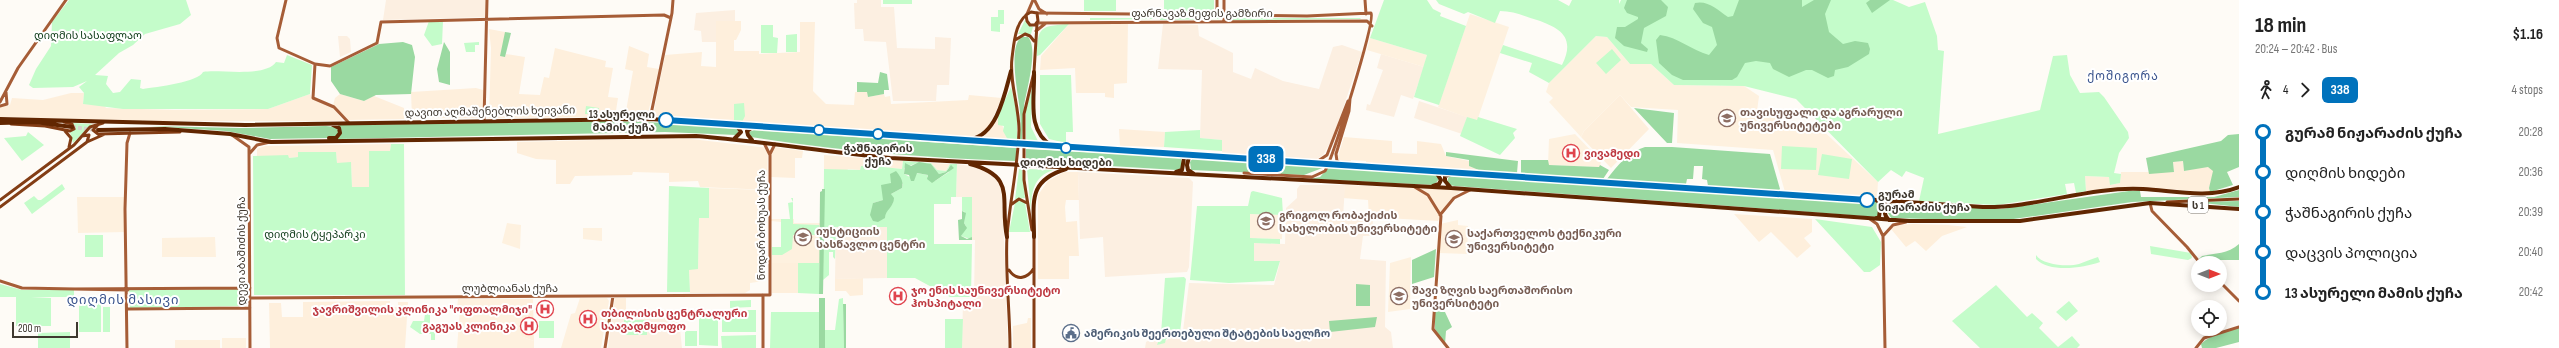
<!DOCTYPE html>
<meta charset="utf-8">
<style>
body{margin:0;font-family:"Sofia Sans Condensed","Noto Sans Georgian",sans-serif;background:#f6f6f6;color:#222;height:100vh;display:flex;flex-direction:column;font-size:15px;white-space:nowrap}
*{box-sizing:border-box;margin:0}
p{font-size:13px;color:#767676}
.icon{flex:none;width:22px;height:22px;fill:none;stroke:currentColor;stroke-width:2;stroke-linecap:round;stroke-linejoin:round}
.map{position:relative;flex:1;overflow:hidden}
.sheet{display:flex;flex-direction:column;background:#fff;width:320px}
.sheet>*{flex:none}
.badge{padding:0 8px;border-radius:6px;font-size:14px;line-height:26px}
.needle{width:26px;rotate:90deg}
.buttons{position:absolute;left:2191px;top:256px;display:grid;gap:8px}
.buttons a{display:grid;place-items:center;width:36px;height:36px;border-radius:50%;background:#fff;box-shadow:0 2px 10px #0003;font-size:20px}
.scale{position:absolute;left:12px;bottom:10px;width:66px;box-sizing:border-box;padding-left:4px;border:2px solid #3f382f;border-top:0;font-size:11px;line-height:14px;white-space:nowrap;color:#3f382f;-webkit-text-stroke:3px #fff;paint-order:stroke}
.map>.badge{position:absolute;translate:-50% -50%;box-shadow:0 0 0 2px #fff}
.legs{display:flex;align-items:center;gap:6px;height:44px;padding:0 16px;font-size:13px}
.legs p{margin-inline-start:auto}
.overview{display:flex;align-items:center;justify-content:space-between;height:68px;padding:0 16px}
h1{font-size:22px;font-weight:700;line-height:30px}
ul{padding:0 16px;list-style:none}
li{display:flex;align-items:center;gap:14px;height:40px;font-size:15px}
li i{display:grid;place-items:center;width:6px;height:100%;margin:0 5px;background:currentColor}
li i::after{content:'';width:10px;height:10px;margin:-5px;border:3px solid;border-radius:50%;background:#fff}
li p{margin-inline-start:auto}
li:first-child i{background:linear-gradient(#0000 50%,currentColor 0)}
li:last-child i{background:linear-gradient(currentColor 50%,#0000 0)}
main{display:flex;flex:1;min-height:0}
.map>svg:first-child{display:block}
</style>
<main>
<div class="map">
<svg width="2239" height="348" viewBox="0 0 2239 348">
<rect width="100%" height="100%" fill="#fefbf6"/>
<path fill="#feefdc" d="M716,21H741V30L736,40H734V51H759V54L800,52V22H815L813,91L826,104L854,105L855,92H868V97L884,94L885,97L890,96L891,104L968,100L969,95L1002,98L989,126L977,136L970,137L653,116L665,55L702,52L701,66L716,67Z
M1069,24H1128L1127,83L1114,84V98L1105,97V93H1076L1075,68L1040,70L1041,56Z
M489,29L505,32V57L506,54L525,57L519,94L540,95L544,77L549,78L555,48L606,61L605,67L613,68L608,97L618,98L615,117L489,118L491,48Z
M629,46L649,54L647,67L659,69L647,117H625L633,71L625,69Z
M476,88L483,90V118H412L411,92Z
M71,93H84L83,104L104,105L106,108L175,110L268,109L310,94L313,99L334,108L343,121H122L0,117V107L10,105L12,98L43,100Z
M340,94L364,101L374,96L404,108V119L348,120L333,105L335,98Z
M1620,95L1649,129L1611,168L1581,137L1584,131Z
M998,115L1008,140L982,138L987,133Z
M1119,129L1165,132L1164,147L1120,146Z
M1344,137L1392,141V153L1417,154V141L1441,144L1446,156L1469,161V166L1481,171L1366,164V161L1351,160V162H1343L1339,160L1338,156Z
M683,138L768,148L767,190L700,187L698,181L669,182V173L633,172L632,175L575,176L570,184H556V160L536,159L517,153V142Z
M391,144L390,151L369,152V187H352L351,163H337L336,152H298V157L289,158L257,156V149L265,146Z
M774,147L803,151L802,158H795V178L771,177V155Z
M824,155L872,159V166H861L860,170L848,169L847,171L824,169Z
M881,160L903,161L902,169L882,167Z
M2183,161L2184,171L2208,166L2214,171L2209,188L2210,192L2134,187L2086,191L2085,176L2109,177L2111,185L2120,183L2121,172H2174L2173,162Z
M931,163L950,164L946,171L937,170Z
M1064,172H1078L1079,200H1066L1065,207L1066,222L1077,221L1079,256H1069V279H1038V195L1048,181Z
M1345,185L1462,190L1449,201L1438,221L1369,217L1368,200L1343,198Z
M1734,214L1812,219V232L1804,238L1811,246L1797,258L1771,232L1759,242Z
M1913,224L1948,225L1967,227L1942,236L1926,251L1915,241L1906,247L1891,229L1896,225Z
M772,263H798V293H772Z
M863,278V295L850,296L846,291H835V279Z
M615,298H626V310H613Z
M520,299H533L534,341L520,336L532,306H520Z
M390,301V307H398V302H408L405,348H270L269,303H281L282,317H303V302Z
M1028,318H1031V348H1013V326L1027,323Z"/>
<path fill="#fcefe1" d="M386,0H486V17L383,20Z
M857,0H881V7H894L897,48L935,49V37L951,38L949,85H937L936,101H893L886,42L864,41L863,29H855L854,3H857Z
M735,10V21H716V42H702L701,31L694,30L696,13Z
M1163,24L1198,25L1199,36L1233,53V72L1251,79L1255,68L1283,81L1319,89L1333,47L1342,45L1362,52L1333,138L1323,155L1317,159H1310L1222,154V140L1200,138L1202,70L1158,69Z
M338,36H347L350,39L351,52L340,57Z
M1381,54L1424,67L1413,99L1401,95L1394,117L1366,110L1367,104L1370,105L1383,70L1377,68Z
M1419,101L1467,117L1462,134L1414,118Z
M957,164L976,167L995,176L1002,189L1008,348H962L963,300H972L974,296L975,240H972V197H956Z
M1078,172L1189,178L1193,182L1189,267L1187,272L1105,277L1103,237L1080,239Z
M1300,185H1345L1343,218L1373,219L1372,236H1363L1360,259L1386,261L1385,327L1391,332L1393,348H1145L1146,342L1161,334L1158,345L1183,331L1189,283L1274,285L1280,262L1253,261L1254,243L1285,244L1286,208L1297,198V189Z
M836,227H888L887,278L835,279Z
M613,310H678L682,348H608Z"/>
<path fill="#fef1df" d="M1470,14L1509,27L1477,121L1438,107Z
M1596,36L1607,37L1630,64H1651L1674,85L1744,86L1759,96L1757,111L1777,113L1776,122L1818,126L1878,182L1877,198L1785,192L1773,150L1677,143L1678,110L1631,107L1620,95L1584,131L1581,137L1549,102L1553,98L1546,92L1549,83Z
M1370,38L1427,55L1424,67L1367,50Z
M1575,134L1601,161L1600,167L1548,165L1549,139Z
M709,188L765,190L764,281L750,283V290L745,293H690L689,269H698L699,218H709Z
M77,197H125V232L78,233Z
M1250,214L1283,215L1282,239L1250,238Z
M771,219H794V223H824V263H772V247H781V222L771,221Z
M1458,220V225L1468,226L1467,254L1439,253L1440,224Z
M507,223L521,225L520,249L502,243Z
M583,228H602V241L583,239Z
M215,237L216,257H162V238Z
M1411,257L1410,309L1388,312L1390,263Z
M580,298H607L609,301L601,348H561L571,314L575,313Z
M458,299H520V306H532L520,336L534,341V348H457L460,309H457Z
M222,338H246V348H222Z
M175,340H220V348H175Z"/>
<path fill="#c4fcca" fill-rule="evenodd" d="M69,0H186L191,15L180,24L145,34L133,45L119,53L95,75L108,76L106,84L113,93L120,92L131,79L141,80L140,88L143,89C156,87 199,82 203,72C219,69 265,78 276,62L284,63L287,55L312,65L310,94L268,109H123L83,104L84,93L79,87L87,81L73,87L33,88L29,85L36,69L51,46L52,22Z
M883,0H912V4H883Z
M1084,0H1116V11H1084Z
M1164,0H1214V13H1164Z
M1384,0H1427L1433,9L1441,13L1440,16L1466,26L1439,105L1414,97L1427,55L1370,38Z
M1436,0H1558L1569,6L1572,0H1619V4L1621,0H1893L1909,7L1925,2L1937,36L1938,50L1944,51L1938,134L2040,110L2053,56L2067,55L2070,75L2080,93L2099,92L2104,97L2128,132L2129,138L2119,153L2114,173L2121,174L2120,183L2110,185L2109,177L2085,176L2086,191L2076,193L2074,183L2065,184L2067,194L1997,205L1919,201L1924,178L1906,171L1902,177L1891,170L1878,182L1796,99L1744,86L1674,85L1651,64H1630L1607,37L1596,36L1549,83L1529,72L1532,63L1500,53L1503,45L1562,65C1576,37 1560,28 1537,20C1524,16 1513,11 1500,11L1495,23L1468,12L1464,14L1439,4Z
M998,10H1004V24H1000V32L991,31V17H998Z
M1090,18H1153L1154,19L1090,20Z
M1160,18H1222L1223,19L1160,20Z
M1228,18H1360L1361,19L1228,20Z
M1025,20L1028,25L1033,27L1031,34H1018Z
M429,21H443L442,44L432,46L424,35Z
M1069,24L1040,55L1037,56C1037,26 1041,26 1069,24Z
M761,25H773V37L778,38L777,53H761Z
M797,34V52H786V35Z
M479,42V45H475V52H466L464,43Z
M1612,49L1621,60L1606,74L1596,63Z
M1040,75H1071L1073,132H1066V143L1049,139L1040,124Z
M1011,87L1017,114V140H1008L1003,131L1004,126L998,125V115Z
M1032,88L1031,127L1039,143L1026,141V110Z
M744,103L745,116L742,122L734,121V104Z
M586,106L599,108L598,114H585Z
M1467,117L1477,120L1478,117L1517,129L1513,133L1515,138L1500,155L1460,136Z
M72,123L92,124L73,143L70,132L76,127Z
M1200,130V138L1222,140V151L1164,147L1165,132Z
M28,132L44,145L22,161L4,138L26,136Z
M391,144H404L405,295H254L253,156L288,155L289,158L298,157V152H336L337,163L351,162L352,187H369V151H390Z
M1782,146L1817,148L1816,170L1781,169Z
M1822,154L1852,159L1849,179L1818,175Z
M872,159L881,160L883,167L902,169L903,161L931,163L937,170L946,171L950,164H957L956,197H951V204H934V244H972L971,297H950L915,278H887V227H836L835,259L833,257V252H829V275L823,280L824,169L860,170L861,166H871ZM917,163L931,164L939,174L946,172L949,167V172L935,181L927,177L928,175L916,173L910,177L904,174V168ZM892,180L903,184L902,188L891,194L893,203L885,213L873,203L883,200Z
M1019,169H1022L1025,198L1015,199Z
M1027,169L1053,170C1033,177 1031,193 1031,212Z
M62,184L65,189L32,214L24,203L34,196L38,200H41Z
M669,186L709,188V218H699L698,269L689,270L690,292H667Z
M1253,191L1282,198L1283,215L1250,214V238L1280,239V244L1254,243V261H1280L1274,281L1229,283L1190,280L1197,206H1248L1251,192Z
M962,197H972V237L970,239L961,236L966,226L964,223L965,212L962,211Z
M791,198H793V224L819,225V235H793L792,249L782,255H772V247H781V219H790L788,203L793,202Z
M1019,200L1025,203L1030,232H1009L1015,203Z
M1815,219L1872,227L1881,242L1880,265L1870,272H1864Z
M85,235H103V257H85Z
M2150,246L2191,253L2192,258L2188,260L2151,254Z
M2036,255C2042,265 2068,267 2079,264C2085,262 2091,259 2098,257L2100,262C2083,268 2049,273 2036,259Z
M798,263H819V294L798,293Z
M1184,277L1186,279L1180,333L1166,339L1165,343L1157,345L1161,334L1165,278Z
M0,284L22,290H74V297H31L51,298V326H16V297H0Z
M1996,285L2027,317L2032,313L2043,323L2039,328L2058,347L2072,336L2080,345L2077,348H1980L1952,321Z
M246,289L247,306L130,308L129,290Z
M79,298H101V332H79Z
M843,298L844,348H825V330H835L839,299Z
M751,300V307L730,308V301Z
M2069,301L2078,311L2066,321L2056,312Z
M103,307H110V332H103Z
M722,310H756V332H722Z
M771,312H819V348H770Z
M699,313L718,314V346L699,345Z
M425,314H430V325H442V331H431L435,332V340H431V334H420L410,327L413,321H424Z
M945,319H963L962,348H945Z
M624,320H647V335H624Z
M539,321H554V338H539Z
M685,331H697V346H685Z
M70,332V348H38V333Z
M756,335V348H722L721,336Z"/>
<path fill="#9ad9a1" d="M1627,0H1661L1668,7L1666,16L1644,28L1641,43L1648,49L1647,52L1624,46L1615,38L1617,27H1625L1638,19V17L1627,13L1624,8Z
M1739,0H1802V7L1814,0H1831L1825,14L1829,32L1843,44L1855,41L1868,43L1870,49L1869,54L1848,67L1835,70L1834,76L1828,78L1812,70H1806L1789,77L1773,69L1770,63L1756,61L1745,63L1737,77L1732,80H1683L1672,75L1659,63L1656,40L1660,35C1678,37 1691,50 1709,55L1717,45L1712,27L1703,23L1693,9L1695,3C1708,0 1718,10 1728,17L1733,16Z
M1870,0H1890L1872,13L1866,3Z
M505,32L511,33L505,57L500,56Z
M1022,37H1028C1039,48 1026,92 1024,106C1023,118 1023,129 1022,140H1020C1020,131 1021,121 1020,112C1019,98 1007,45 1022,37Z
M403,42L412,45L415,57L411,94L376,95L364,101L340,94L331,81V67L379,44Z
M444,42L450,52V85L439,82L437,69Z
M880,72L887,74L889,90H884V94L868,97L867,92H857V82L878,83Z
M1634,108L1674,113L1672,143H1667Z
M605,121L672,123L737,129L739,133L736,135L665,132L337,139L341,134L338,125Z
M150,126L240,128L326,126L335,127L339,131L337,136L328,138L270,139L226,131Z
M754,130L1016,148V161C927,158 839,151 751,137L749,132Z
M2239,134V167L2227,172L2233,185L2210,192L2209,188L2213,171L2208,167L2184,171L2183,161L2173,162L2174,172L2149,174L2146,158L2221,141L2228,135Z
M1645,147H1672L1770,154L1780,189L1778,192L1708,186L1707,180L1702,179L1703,166H1694L1693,179H1687L1686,184L1607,179C1618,165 1628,152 1645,147Z
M1026,149L1181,157L1182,168L1177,170L1026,161Z
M1446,152L1518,161L1517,173L1481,171L1469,166V160L1446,156Z
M1193,158L1325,167L1304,175L1191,170L1190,162Z
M1521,160H1548L1549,165L1599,167L1600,165L1609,170L1603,179L1521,173Z
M919,162L931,164L939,174L946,172L951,165L954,168L932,183L927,179L928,175L917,173L914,181H911L909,175L904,174L905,163L911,166Z
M1329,167L1435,174L1440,178L1434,185L1310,179L1320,177Z
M896,171C900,176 904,181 902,188L891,194L894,198C894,207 885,210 885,218L878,222L873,221L870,215L873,203L883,200L881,185L891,183L890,174Z
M1449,176L1877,202L1882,210L1880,215L1877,217L1455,186L1449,185L1447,182Z
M822,189H825L823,294H819L820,192L822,191Z
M2239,190V197L2132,202L2000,221L1891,218L1888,213L1891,204L2001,209L2129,191H2140L2141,197H2214Z
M2239,201V207L2194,202Z
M962,211L966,213L964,223L967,228L961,236L967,239L972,237V240H959L958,220L962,219Z
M2239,244V260H2209V263H2202L2198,260L2202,256C2215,253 2228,254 2239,244Z
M1436,249L1434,277L1412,284V260Z
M1356,284L1370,285V306H1356Z
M819,298H825V348H819Z
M843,304H846V348H844Z
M1435,311L1445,312L1452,327L1446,331L1445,344L1435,329Z
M1377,317L1375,327L1330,332L1329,321Z
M2239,328V342L2216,348H2202L2201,344C2212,334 2225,331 2239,328Z"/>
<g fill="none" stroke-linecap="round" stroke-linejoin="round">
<path stroke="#d8d4ce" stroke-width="4" stroke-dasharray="4 2" stroke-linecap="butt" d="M72,127L96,130"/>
<path stroke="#a65d37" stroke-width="3" d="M286,0L277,38L279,48L315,64L313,98L334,107L349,123
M1217,0V15
M1365,0L1366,14
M1035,1L1039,9L1047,14
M1037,13L1307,16L1371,13C1376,20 1333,157 1325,171L1312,177L1244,173
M1027,14L1033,0
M1224,22V0
M1037,23L1367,21L1372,26
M1036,31L1046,23
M315,64L330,66L377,43L381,22L664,15L671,18
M0,102L18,68L66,0
M0,106L7,104L6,92
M650,119L672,13L673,0
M484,120L487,0
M232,135L249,147L250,348
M250,153L257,145L270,142
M770,154L775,144
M1315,163L1327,155L1348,101
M1342,164L1337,161L1336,154L1349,111L1350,99
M1413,186L1428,195L1441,216L1433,329L1448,348
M2150,203L2152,211L2187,247L2200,263
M1440,215L1454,198L1470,190
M1870,219L1877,224L1883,236L1885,348
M1883,236L1893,225L1906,222
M0,281L22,288L128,290
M2220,282L2239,301
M69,289L250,288
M250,298L770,295V155L764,143
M128,309L250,308
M127,348L125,209L127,143L130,133
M605,348L613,296
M763,348V295
M2196,348L2204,338L2239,327"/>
<path stroke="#833d15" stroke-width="3" d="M1015,40L1025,34L1030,36L1034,41
M11,124L45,126L70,131L74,129L72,124L64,122
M97,126L93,130L98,134L180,132
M65,131L71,138L69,147
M82,136L89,135L87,142
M0,200L74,145L90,127L103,123
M2167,202L2239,199
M1012,204L1019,199L1027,203
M0,207L87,142L105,134
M1032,230L1024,180V114L1034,72L1037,24
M1034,235V348
M1009,270C1017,282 1028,278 1034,268
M1010,348C1010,312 1005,271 1007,236C1010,199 1018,167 1019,130C1019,105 1009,82 1012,58C1014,43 1015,19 1031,12L1037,13L1038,21L1035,25H1030L1027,21L1026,15"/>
<path stroke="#612601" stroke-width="4" d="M1034,72C1035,99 1026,130 1052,146
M0,119L245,125L650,119L1983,207C2037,208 2089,186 2143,189C2176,191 2207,199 2239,187
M0,123L35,122L72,127
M98,130L165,129L230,134L271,142L696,136C761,141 825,152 890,158L1451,188L1909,221H2020L2150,203L2239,209
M329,138H336L340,133L339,128L333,125
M735,138L741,132L737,126
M971,139C997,135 1005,93 1011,71
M752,140L748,135L747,131L754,126
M970,164C1018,177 999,199 1007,237
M1176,172L1182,170L1184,158L1178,154
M1194,174L1188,170L1187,165L1189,157L1194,156
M1451,174L1445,176V181L1451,188
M1433,186L1439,184L1441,180L1436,172
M1874,219L1879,217L1881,203L1876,200
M1889,220C1884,216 1884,210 1886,204L1890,202
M1034,237C1034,202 1027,181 1066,169"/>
</g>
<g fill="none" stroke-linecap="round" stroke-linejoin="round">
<g stroke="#fff" stroke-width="9">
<path id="line-1" d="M666,120L1867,200"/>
</g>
<use href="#line-1" stroke="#0072bc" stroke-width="6"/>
</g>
<defs>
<g id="university-ring" transform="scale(0.9)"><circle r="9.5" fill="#fff" stroke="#8d6e63" stroke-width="1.5"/><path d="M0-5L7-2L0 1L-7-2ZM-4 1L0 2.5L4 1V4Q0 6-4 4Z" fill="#8d6e63"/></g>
<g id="hospital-ring" transform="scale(0.9)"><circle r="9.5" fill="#fff" stroke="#e0444e" stroke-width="1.5"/><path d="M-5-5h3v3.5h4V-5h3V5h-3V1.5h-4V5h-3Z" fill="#e0444e"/></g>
<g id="civic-ring" transform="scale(0.9)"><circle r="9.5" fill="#fff" stroke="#5c6f8a" stroke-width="1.5"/><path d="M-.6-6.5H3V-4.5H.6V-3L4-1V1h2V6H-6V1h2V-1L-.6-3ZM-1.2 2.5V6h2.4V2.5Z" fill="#5c6f8a"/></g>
</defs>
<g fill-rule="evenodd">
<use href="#university-ring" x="1727" y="118"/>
<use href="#hospital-ring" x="1571" y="153"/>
<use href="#university-ring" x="1266" y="221"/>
<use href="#university-ring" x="803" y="237"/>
<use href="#university-ring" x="1454" y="239"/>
<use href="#hospital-ring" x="898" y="296"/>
<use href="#university-ring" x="1399" y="296"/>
<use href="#hospital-ring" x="545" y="309"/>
<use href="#hospital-ring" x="588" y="319"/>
<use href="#hospital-ring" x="529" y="326"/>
<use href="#civic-ring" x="1071" y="333"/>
</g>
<g fill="#fff" stroke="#0072bc" stroke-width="2">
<circle cx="666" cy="120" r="7"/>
<circle cx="819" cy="130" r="5"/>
<circle cx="878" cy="134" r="5"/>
<circle cx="1066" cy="148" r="5"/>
<circle cx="1867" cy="200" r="7"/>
</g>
<g text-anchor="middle" stroke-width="4" stroke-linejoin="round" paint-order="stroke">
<rect fill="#fff" stroke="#79746d" stroke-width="1" x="2188" y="197" width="20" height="16" rx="3"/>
<g font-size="10" font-weight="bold" fill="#3f382f">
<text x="2198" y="209">ს 1</text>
</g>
<g font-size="11" fill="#3f382f" stroke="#fff">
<text x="1202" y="17">ფარნავაზ მეფის გამზირი</text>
<text transform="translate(490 111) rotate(-1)" y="4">დავით აღმაშენებლის ხეივანი</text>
<text transform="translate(761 225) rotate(-90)" y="4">ნოდარ ბოხუას ქუჩა</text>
<text transform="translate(241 251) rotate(-90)" y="4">დევი აბაშიძის ქუჩა</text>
<text x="510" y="292">ლუბლიანას ქუჩა</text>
</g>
<g font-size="11" fill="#0e3b18" stroke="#fff">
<text x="88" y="39">დიღმის სასაფლაო</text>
<text x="315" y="238">დიღმის ტყეპარკი</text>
</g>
<g font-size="11" font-weight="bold" fill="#785e54" stroke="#fff" text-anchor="start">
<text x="1740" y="116">თავისუფალი და აგრარული<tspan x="1740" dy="13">უნივერსიტეტები</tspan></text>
<text x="1279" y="219">გრიგოლ რობაქიძის<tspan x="1279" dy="13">სახელობის უნივერსიტეტი</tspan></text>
<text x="816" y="235">იუსტიციის<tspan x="816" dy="13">სასწავლო ცენტრი</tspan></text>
<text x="1467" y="237">საქართველოს ტექნიკური<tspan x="1467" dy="13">უნივერსიტეტი</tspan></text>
<text x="1412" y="294">შავი ზღვის საერთაშორისო<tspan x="1412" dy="13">უნივერსიტეტი</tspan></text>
</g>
<g font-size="11" font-weight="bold" fill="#3f382f" stroke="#fff">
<text x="655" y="118" text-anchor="end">13 ასურელი<tspan x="655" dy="13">მამის ქუჩა</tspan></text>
<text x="878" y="152">ჭაშნაგირის<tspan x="878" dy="13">ქუჩა</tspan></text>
<text x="1066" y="166">დიღმის ხიდები</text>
<text x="1878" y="198" text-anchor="start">გურამ<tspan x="1878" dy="13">ნიჟარაძის ქუჩა</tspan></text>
</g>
<g font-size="11" font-weight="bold" fill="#be3a42" stroke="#fff" text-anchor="start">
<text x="1584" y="157">ვივამედი</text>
<text x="911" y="294">ჯო ენის საუნივერსიტეტო<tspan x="911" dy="13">ჰოსპიტალი</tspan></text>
<text x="532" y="313" text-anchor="end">ჯავრიშვილის კლინიკა "ოფთალმიჯი"</text>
<text x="601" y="317">თბილისის ცენტრალური<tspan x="601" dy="13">საავადმყოფო</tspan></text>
<text x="516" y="330" text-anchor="end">გაგუას კლინიკა</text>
</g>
<g font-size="11" font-weight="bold" fill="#4e5e75" stroke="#fff" text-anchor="start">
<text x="1084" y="337">ამერიკის შეერთებული შტატების საელჩო</text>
</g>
<g font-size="12" letter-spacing="1" fill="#38528c" stroke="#fff">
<text x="2123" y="80">ქოშიგორა</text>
</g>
<g font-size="13" letter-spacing="1" fill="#38528c" stroke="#fff">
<text x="123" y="304">დიღმის მასივი</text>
</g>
</g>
</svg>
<div class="buttons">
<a><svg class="needle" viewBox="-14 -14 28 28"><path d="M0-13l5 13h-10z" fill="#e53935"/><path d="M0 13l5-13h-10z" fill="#767676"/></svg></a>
<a><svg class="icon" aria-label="locate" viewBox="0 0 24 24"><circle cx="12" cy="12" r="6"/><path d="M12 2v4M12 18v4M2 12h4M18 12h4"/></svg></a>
</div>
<div class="scale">200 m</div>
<b class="badge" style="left:1266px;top:159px;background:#0072bc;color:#fff">338</b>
</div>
<section class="sheet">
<div class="overview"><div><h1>18 min</h1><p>20:24 – 20:42 · Bus</p></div><b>$1.16</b></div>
<div class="legs"><svg class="icon" aria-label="walk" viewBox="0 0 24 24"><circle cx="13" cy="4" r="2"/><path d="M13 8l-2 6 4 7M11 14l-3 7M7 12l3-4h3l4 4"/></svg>4<svg class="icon" aria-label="forward" viewBox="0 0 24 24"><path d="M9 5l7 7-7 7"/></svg><b class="badge" style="background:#0072bc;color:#fff">338</b><p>4 stops</p></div>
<ul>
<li><i style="color:#0072bc"></i><b>გურამ ნიჟარაძის ქუჩა</b><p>20:28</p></li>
<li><i style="color:#0072bc"></i><span>დიღმის ხიდები</span><p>20:36</p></li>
<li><i style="color:#0072bc"></i><span>ჭაშნაგირის ქუჩა</span><p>20:39</p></li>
<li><i style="color:#0072bc"></i><span>დაცვის პოლიცია</span><p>20:40</p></li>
<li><i style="color:#0072bc"></i><b>13 ასურელი მამის ქუჩა</b><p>20:42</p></li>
</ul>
</section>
</main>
